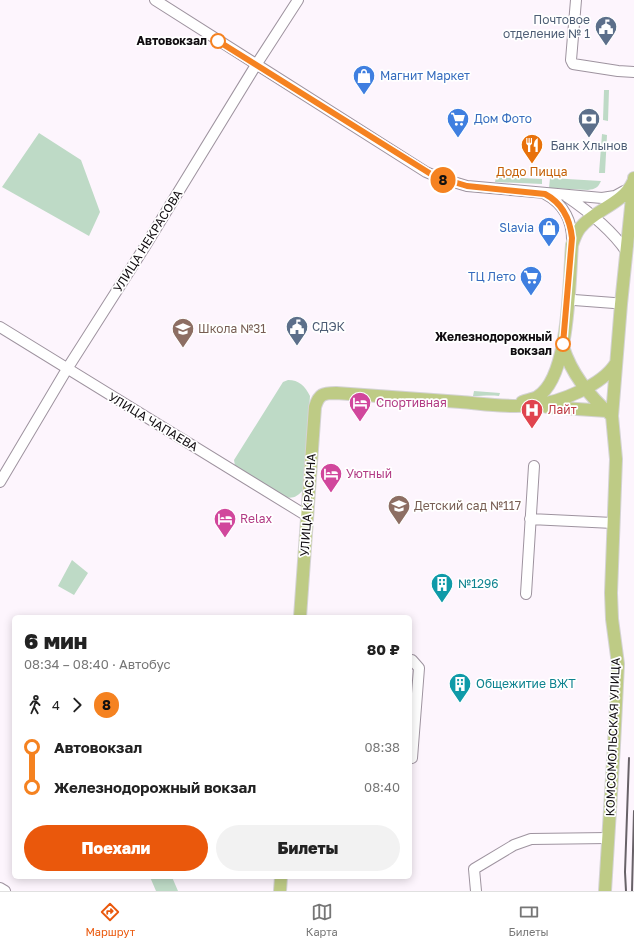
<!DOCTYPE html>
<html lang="ru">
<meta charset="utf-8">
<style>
body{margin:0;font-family:"Golos Text",sans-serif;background:#f2f2f2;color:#222;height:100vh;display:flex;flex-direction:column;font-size:15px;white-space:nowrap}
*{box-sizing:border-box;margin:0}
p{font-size:13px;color:#767676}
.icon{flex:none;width:22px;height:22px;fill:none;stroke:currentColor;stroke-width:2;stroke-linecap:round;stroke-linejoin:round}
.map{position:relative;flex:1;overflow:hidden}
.side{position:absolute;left:12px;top:615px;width:400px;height:264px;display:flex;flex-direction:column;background:#fff;border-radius:6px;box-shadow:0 2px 10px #0003}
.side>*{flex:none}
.badge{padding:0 8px;border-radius:13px;font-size:14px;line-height:26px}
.map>.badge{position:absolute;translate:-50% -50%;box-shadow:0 0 0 2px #fff}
.legs{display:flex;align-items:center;gap:6px;height:44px;padding:0 12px;font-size:13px}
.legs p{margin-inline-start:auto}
.head{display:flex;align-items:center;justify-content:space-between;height:68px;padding:0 12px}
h1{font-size:22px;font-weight:800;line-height:30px}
.cta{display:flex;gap:8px;margin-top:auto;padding:8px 12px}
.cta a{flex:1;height:46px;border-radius:24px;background:#ea580c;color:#fff;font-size:16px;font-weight:800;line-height:46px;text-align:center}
.cta a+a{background:#f2f2f2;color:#222}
ul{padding:0 12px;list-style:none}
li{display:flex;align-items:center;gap:14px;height:40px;font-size:15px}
li i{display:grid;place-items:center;width:6px;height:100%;margin:0 5px;background:currentColor}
li i::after{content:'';width:10px;height:10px;margin:-5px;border:3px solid;border-radius:50%;background:#fff}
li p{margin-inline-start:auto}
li:first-child i{background:linear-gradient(#0000 50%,currentColor 0)}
li:last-child i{background:linear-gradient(currentColor 50%,#0000 0)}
.tabs{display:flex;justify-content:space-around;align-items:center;height:56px;border-top:1px solid #e0e0e0;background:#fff;font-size:11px;color:#767676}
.tabs a{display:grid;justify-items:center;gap:2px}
.tabs .on{color:#ea580c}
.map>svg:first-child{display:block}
</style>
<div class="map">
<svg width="634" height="891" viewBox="0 0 634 891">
<rect width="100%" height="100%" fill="#fdf5fd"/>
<path fill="#bedac6" d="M604,90H609L608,121L603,120Z
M39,133L81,160L100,212L89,236L2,187Z
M602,134L607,135L605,173H599Z
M496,177L542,179V184L495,182Z
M550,178L601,181C598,188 595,189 588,190L549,188Z
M288,380C299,380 305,386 310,396L303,490C297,497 293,499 284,497L237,469L235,466L234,460L283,382Z
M474,391L500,393L499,396C490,395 483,396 473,396Z
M72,560L88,573L74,595L58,586Z
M150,877H172L178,891H156Z"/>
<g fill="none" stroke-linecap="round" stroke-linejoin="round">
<g stroke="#9e939f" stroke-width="12">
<path id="minor" d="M155,0L426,172L440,178L467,186L602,198L615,196L624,191
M576,0L571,60L573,64L618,71L634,72
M545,194C564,204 573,222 572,244
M566,196C588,211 611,229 626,251
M574,300L614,303
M0,327L307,516
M0,482L67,369L144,248L256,65L298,0
M530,519L613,523
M526,594L534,466
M410,660H412L419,668L412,758
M0,888L5,891
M476,891L474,869L514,845L531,839L608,838"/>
</g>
<g stroke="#d4d3d4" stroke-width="14">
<path id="major" d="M563,347C572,375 590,397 612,416
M522,402C527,400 533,399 537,397C570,378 569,280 572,245C574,239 576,233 580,228C595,209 622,205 633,182
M547,407L607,411
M300,617L315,407C319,394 323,393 336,393C378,396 420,399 461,402C485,404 510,408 534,405C559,403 603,385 616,363
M280,891L281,877
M605,891L614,745L618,664L612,619L611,593L616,459L612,416L621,304L634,178"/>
</g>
<use href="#minor" stroke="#fff" stroke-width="10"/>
<use href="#major" stroke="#becb85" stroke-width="12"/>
<path stroke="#676167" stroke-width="2" d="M626,891L625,872L629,758
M632,891L634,811"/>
</g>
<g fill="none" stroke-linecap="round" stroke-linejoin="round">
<g stroke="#fff" stroke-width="9">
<path id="line-1" d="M218,41L434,176L467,186L545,194C562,203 570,219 572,238L563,344"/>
</g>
<use href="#line-1" stroke="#f58220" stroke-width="6"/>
</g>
<defs>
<g id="civic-pin" transform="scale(1.15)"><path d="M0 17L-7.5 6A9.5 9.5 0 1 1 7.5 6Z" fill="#5c6f8a" stroke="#fff"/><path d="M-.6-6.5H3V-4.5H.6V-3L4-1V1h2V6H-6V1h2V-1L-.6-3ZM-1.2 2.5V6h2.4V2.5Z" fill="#fff"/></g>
<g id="shop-pin" transform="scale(1.15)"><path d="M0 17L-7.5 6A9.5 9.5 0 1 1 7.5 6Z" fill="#3f7fe0" stroke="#fff"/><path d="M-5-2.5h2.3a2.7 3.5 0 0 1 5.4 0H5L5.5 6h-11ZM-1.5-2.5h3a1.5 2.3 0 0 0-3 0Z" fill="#fff"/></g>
<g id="supermarket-pin" transform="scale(1.15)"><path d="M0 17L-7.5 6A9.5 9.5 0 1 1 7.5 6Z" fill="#3f7fe0" stroke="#fff"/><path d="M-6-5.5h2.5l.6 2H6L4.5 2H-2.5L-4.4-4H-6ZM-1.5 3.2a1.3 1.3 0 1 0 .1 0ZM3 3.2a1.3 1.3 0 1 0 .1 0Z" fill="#fff"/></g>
<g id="bank-pin" transform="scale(1.15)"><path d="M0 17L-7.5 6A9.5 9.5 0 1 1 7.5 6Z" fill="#5c6f8a" stroke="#fff"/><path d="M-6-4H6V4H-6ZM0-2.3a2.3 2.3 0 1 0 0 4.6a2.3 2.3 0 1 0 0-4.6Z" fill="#fff"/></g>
<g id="restaurant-pin" transform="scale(1.15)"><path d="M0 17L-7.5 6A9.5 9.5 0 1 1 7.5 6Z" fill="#e8710a" stroke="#fff"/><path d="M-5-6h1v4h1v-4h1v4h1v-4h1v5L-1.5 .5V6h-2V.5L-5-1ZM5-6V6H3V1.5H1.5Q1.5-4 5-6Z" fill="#fff"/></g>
<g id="school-pin" transform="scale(1.15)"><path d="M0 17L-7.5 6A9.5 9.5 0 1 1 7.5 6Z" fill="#8d6e63" stroke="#fff"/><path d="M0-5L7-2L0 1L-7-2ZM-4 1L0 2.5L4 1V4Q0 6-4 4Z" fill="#fff"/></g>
<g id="hotel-pin" transform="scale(1.15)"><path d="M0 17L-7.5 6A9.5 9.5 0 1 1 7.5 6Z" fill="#d1479c" stroke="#fff"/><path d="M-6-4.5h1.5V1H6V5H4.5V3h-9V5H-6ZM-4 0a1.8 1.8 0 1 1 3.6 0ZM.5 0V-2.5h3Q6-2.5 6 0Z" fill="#fff"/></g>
<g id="hospital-pin" transform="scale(1.15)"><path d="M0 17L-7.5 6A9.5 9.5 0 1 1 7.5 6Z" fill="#e0444e" stroke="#fff"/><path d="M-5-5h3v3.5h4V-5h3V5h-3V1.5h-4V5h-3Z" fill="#fff"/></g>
<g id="building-pin" transform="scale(1.15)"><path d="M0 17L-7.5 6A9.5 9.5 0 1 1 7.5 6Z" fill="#0f9aa8" stroke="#fff"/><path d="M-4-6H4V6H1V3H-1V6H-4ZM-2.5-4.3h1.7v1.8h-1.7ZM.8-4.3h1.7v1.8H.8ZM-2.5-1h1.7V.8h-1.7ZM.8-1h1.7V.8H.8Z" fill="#fff"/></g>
</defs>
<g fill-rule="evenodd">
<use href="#civic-pin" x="606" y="27"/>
<use href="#shop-pin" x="364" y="76"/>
<use href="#supermarket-pin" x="458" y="119"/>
<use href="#bank-pin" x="589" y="119"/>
<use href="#restaurant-pin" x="532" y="145"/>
<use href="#shop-pin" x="549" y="228"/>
<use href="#supermarket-pin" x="531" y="277"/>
<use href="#civic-pin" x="297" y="327"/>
<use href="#school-pin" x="183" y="329"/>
<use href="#hotel-pin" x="360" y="403"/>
<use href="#hospital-pin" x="532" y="410"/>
<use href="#hotel-pin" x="331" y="474"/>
<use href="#school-pin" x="399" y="506"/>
<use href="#hotel-pin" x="225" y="519"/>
<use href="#building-pin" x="442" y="584"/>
<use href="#building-pin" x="460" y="684"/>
</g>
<g fill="#fff" stroke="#f58220" stroke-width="2">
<circle cx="218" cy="41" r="7"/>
<circle cx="563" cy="344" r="7"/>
</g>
<g text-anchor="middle" stroke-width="3.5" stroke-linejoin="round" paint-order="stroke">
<g font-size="12" fill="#4e5e75" stroke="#fff" text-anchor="end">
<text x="590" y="24">Почтовое<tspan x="590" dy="14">отделение № 1</tspan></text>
<text x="589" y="150" text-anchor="middle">Банк Хлынов</text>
<text x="312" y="331" text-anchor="start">СДЭК</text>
</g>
<g font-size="12" font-weight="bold" fill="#100c10" stroke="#fff" text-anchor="end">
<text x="207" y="45">Автовокзал</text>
<text x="552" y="341">Железнодорожный<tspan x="552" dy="14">вокзал</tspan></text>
</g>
<g font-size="12" fill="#366cbe" stroke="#fff" text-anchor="start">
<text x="380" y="80">Магнит Маркет</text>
<text x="474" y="123">Дом Фото</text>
<text x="534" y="232" text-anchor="end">Slavia</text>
<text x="516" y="281" text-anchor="end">ТЦ Лето</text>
</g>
<g font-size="12" fill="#c56008" stroke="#fff">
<text x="532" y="176">Додо Пицца</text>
</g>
<g font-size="12" fill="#100c10" stroke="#fff">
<text transform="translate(148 241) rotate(-58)" y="4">УЛИЦА НЕКРАСОВА</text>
<text transform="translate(153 422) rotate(31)" y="4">УЛИЦА ЧАПАЕВА</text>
<text transform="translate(308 505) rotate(-86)" y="4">УЛИЦА КРАСИНА</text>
<text transform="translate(613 737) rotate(-88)" y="4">КОМСОМОЛЬСКАЯ УЛИЦА</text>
</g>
<g font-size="12" fill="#785e54" stroke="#fff" text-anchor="start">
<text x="198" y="333">Школа №31</text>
<text x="414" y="510">Детский сад №117</text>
</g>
<g font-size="12" fill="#b23c85" stroke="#fff" text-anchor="start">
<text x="376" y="407">Спортивная</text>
<text x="346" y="478">Уютный</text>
<text x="240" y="523">Relax</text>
</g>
<g font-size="12" fill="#be3a42" stroke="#fff" text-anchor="start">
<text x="548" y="414">Лайт</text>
</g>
<g font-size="12" fill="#0d838f" stroke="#fff" text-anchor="start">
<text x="458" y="588">№1296</text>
<text x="476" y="688">Общежитие ВЖТ</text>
</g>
</g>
</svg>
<b class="badge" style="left:443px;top:180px;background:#f58220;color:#111">8</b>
<section class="side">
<div class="head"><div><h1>6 мин</h1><p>08:34 – 08:40 · Автобус</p></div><b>80 ₽</b></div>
<div class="legs"><svg class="icon" aria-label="walk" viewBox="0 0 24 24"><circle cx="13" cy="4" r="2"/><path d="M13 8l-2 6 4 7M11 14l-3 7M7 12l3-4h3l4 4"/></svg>4<svg class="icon" aria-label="forward" viewBox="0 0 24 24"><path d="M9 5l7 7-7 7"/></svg><b class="badge" style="background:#f58220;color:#111">8</b></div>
<ul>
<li><i style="color:#f58220"></i><b>Автовокзал</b><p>08:38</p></li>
<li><i style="color:#f58220"></i><b>Железнодорожный вокзал</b><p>08:40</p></li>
</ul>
<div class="cta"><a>Поехали</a><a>Билеты</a></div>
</section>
</div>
<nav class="tabs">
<a class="on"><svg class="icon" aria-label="directions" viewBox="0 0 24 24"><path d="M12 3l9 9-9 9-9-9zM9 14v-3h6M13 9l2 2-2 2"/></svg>Маршрут</a>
<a><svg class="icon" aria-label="map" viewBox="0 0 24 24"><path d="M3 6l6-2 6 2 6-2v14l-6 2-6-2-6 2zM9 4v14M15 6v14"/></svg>Карта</a>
<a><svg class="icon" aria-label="tickets" viewBox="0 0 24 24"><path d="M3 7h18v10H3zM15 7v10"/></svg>Билеты</a>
</nav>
